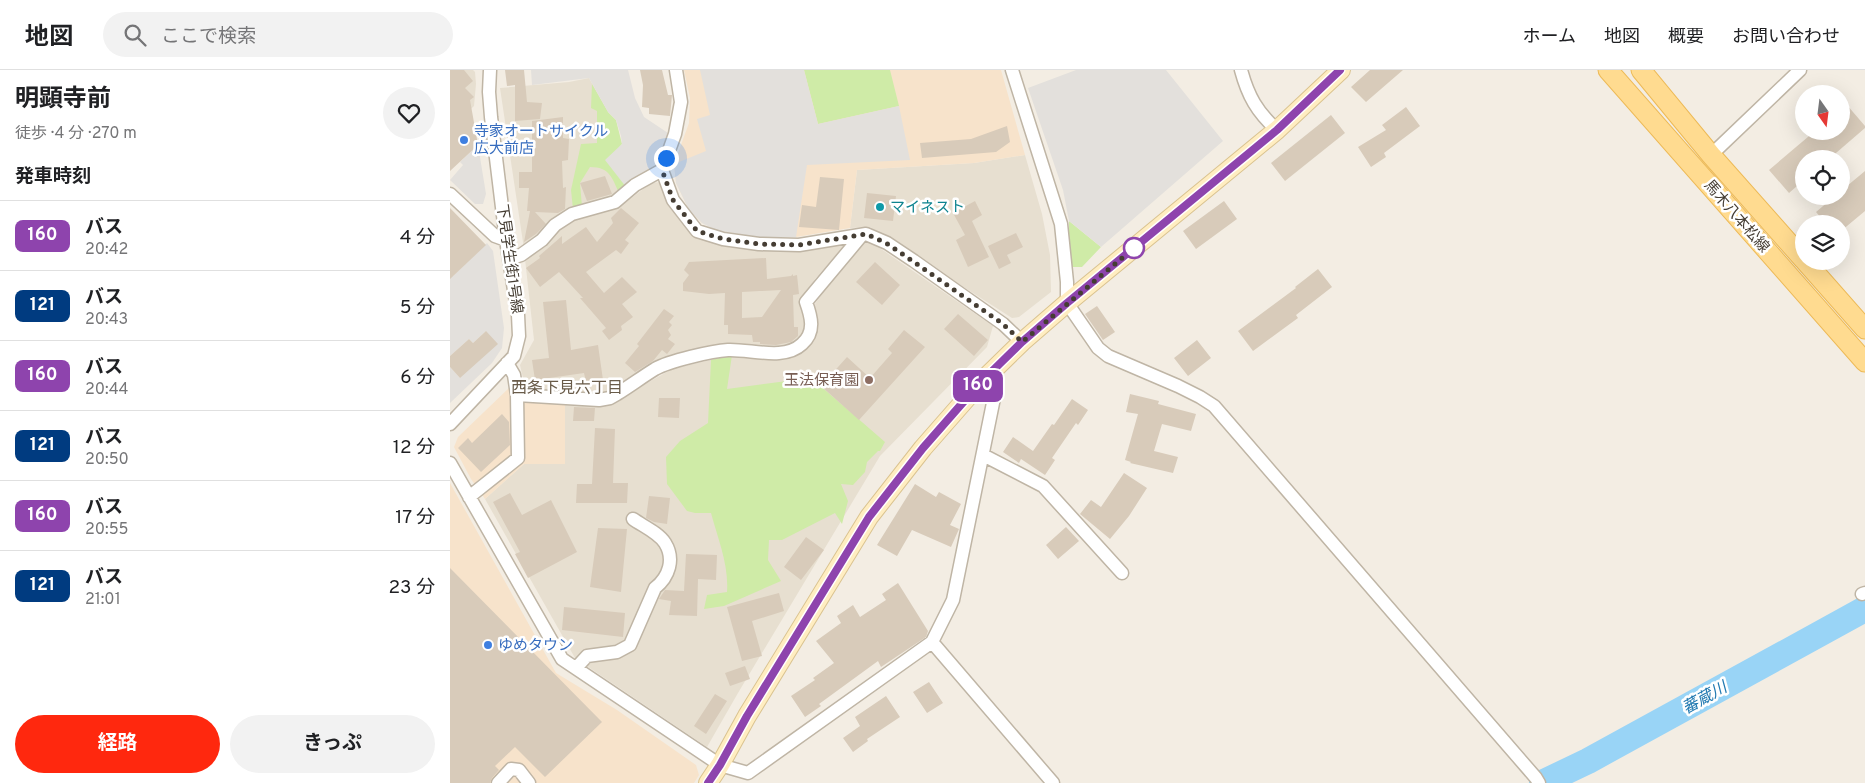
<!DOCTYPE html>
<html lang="ja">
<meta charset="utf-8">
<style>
body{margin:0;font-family:Overpass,"Noto Sans JP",sans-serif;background:#f2f2f2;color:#202124;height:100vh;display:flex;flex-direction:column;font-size:19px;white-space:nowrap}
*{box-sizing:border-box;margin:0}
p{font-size:16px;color:#757577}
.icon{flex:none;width:28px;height:28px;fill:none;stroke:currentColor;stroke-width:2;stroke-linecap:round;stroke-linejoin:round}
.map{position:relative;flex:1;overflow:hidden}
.panel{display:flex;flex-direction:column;background:#fff;width:450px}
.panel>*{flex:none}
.badge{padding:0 10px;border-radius:8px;font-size:18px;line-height:32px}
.needle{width:32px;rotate:166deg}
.fabs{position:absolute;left:1345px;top:15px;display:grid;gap:10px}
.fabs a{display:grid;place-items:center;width:55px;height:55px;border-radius:50%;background:#fff;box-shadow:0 5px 20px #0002;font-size:25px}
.you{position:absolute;width:25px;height:25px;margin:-12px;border:4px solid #fff;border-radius:50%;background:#1a73e8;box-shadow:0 0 0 8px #1a73e833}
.map>.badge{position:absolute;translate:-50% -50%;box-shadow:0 0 0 2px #fff}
h2{padding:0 15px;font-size:19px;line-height:45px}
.round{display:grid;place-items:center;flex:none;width:52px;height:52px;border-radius:26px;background:#f2f2f2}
.headline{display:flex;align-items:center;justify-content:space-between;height:85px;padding:0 15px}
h1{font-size:24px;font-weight:700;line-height:38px}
.primary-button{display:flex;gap:10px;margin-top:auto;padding:10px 15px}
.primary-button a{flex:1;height:58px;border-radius:30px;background:#ff280e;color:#fff;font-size:20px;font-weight:700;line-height:58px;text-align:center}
.primary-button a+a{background:#f2f2f2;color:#202124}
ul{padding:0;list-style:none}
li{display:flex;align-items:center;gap:15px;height:70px;padding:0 15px;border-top:1px solid #e0e0e0}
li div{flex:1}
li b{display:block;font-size:19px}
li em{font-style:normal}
li .badge{min-width:55px;font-weight:700;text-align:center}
header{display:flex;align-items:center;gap:30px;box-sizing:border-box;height:70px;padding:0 25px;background:#fff;border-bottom:1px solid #e0e0e0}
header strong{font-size:24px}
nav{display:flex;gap:28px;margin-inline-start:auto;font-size:18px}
.search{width:350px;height:45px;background:#f2f2f2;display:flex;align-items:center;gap:12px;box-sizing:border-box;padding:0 18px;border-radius:28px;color:#757577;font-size:19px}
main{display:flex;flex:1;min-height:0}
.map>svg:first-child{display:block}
</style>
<header>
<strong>地図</strong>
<div class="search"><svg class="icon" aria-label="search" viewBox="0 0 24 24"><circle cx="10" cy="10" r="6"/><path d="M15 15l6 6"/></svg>ここで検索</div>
<nav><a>ホーム</a><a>地図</a><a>概要</a><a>お問い合わせ</a></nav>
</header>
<main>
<section class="panel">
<div class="headline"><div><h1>明顕寺前</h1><p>徒歩 · 4 分 · 270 m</p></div><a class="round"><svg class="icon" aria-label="heart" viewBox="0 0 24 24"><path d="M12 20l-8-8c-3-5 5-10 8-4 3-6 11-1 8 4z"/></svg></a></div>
<h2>発車時刻</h2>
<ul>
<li><span class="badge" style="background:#8e44ad;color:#fff">160</span><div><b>バス</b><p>20:42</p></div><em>4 分</em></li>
<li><span class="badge" style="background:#003b80;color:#fff">121</span><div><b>バス</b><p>20:43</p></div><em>5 分</em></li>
<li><span class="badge" style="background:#8e44ad;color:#fff">160</span><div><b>バス</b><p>20:44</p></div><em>6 分</em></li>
<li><span class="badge" style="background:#003b80;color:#fff">121</span><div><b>バス</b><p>20:50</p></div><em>12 分</em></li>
<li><span class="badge" style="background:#8e44ad;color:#fff">160</span><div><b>バス</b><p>20:55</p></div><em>17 分</em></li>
<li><span class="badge" style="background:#003b80;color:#fff">121</span><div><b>バス</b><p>21:01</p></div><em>23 分</em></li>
</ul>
<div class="primary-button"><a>経路</a><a>きっぷ</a></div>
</section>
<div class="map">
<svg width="1415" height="713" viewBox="0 0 1415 713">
<rect width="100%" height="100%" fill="#f3ede3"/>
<path fill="#e7dfd0" d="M0,0H23L25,2L26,14L24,36L0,59Z
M139,8L158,42L176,117L165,126L140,135L74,179L50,18L119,12Z
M575,85L592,144L600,185L601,222L569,247L562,248L420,157L400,158L407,100L524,93Z
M211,112L218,131L234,155L253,170L282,178L343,182L397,173L365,209L353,228L356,263L346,273L336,276H282L187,308L152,325L76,321L70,295L84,270L75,189L121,149L175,133L201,113Z
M421,172L543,256L537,277L430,386L288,623L257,677L125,588L35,429L74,394H114L115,332L169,329L222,299L282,285L354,277L368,260L365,234L379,213L414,173Z"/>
<path fill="#f7e3cb" d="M234,0H551L575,85L524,93L407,100L400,158L346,167H308L252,153L239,140L226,113L224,94L239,53L240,28Z
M60,317L115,332V394H74L35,429L21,409L4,377L8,367Z
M0,413L106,603L167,640L246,695L249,705L244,713H0Z"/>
<path fill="#cfeba7" d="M354,0H440L449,36L368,54Z
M142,14L158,42L166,50L172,74L166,81L176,117L169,123C162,108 160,97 140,97L130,113L132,137L123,139L121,120L131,74L147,73V41L141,38Z
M619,151L651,177L632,197H619Z
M282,285L277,319L352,309L367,313L435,372L430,381H428L417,392L415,402L403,415L391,414L398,431L392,454L385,443L332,470H319L318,490L331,511L274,536L254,539L257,525L277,522C279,495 268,469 261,443H245L237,441L217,414L216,387L230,371L258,353L261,290Z"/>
<path fill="#e3e0dc" d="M81,0H178L185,28L194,47L218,63L208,96L176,117L155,90L172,74L171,66L166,50L158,42L139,8L82,15Z
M250,0H354L368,54L449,36L460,90L357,95L346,167H308L266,160L252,153L239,140L226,113L224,94L256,81L247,49L260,45Z
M626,0H716L773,71L651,177L619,151L613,120L578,18Z
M28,75L36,124L33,134H25L0,110L13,95L10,92Z
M37,173L43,181L54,258L52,278L42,293L0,333V297L10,308L36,261L23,273L19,269L0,286V204L3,206Z"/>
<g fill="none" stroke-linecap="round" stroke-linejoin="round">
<path stroke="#99d4f6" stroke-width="26" d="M1092,713L1138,691L1415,539"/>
</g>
<path fill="#d8cbba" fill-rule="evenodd" d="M0,0H14L23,11L15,18L24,27L20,30L28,75L0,101Z
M55,0H74L77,32L92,33L90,49L65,51V15L57,16Z
M190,0H212L218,25H222L220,46L199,44V38L192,37L193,15Z
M920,0H953L916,32L901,17Z
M1391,28L1415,56V58L1379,89H1354V110L1339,123L1319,100L1365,61H1391Z
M956,37L970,56L934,83L936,87L921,97L908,77L936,60L932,55Z
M881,45L895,63L835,111L821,93Z
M113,47V68L119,69L118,90L112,91L113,118L116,117L115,139L108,143L85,142L96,154L86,164L74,172L80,141H77L79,118H69V102H82V51Z
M557,56L560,72L546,82L472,88L470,73L521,69Z
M1415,101V141L1391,161V154H1376L1366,142L1385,126H1391V121Z
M155,106L162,124L137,131L130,113Z
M370,107L394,109L389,160L349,157L352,135L366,137Z
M417,123L446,126L443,151L414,148Z
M525,131L532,145L522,151L539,187L518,197L506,170L515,165L503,143Z
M774,131L787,149L746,179L733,161Z
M0,138L36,175L0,209Z
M171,138L189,153L175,170L179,173L171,184L166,180L136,202L154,223L172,207L187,222L172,234L183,247L171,256L172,260L159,270L152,261L156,258L130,228H133L109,202L90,217L76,198L90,188L89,186L112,166V174L136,157L147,172L163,153L161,148Z
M566,163L573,177L557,185L561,193L549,199L538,176Z
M316,188L317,209L341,206L343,204V206L347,205L349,224L343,225L344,257H348V266L341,272L326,275L310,274V272H303L302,265L278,264V255H274L275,223L259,224L233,221V213L239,205L234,200L239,192ZM331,220L312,247L292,248V222Z
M425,192L450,215L432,235L406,212Z
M868,199L882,217L846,245L848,248L803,281L788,261L846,218L845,217Z
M116,230L121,280L148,275L153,310L136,312L134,303L85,310L82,290L99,288L93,232Z
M647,236L665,262L653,270L635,244Z
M214,239L224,246L219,252L222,255L218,260L221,265L218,269L225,274L217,284L212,280L203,291L185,302L175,293L189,276L187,274Z
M508,244L538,270L524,286L494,259Z
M454,260L475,277L409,350L371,316L397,287L420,308L442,283L438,279Z
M36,261L48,274L10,308L0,297V286L19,269L23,273Z
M747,270L761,288L738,306L724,288Z
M680,324L709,331L708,334L746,344L741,361L712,354L704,381L728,387L723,403L680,393L681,392L675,390L688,344L676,342Z
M209,328H230L229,348L208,347Z
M622,329L638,340L628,355L626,353L602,388L605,390L595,405L571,389L569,393L553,382L563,367L583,381L602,354L604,355Z
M124,337L145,338L144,351H123Z
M52,344L59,352L60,375L31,402L8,378L18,368L22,373Z
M145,358L165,359L163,413H178L177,433H126L127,414H142Z
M674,403L697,418L679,446L660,469L630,444L641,430L651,437Z
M465,414L486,427L489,422L511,434L500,455L509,459L501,477L462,460L447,486L427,475Z
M60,423L72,445L101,430L127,482L78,508L65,484L70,482L43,432Z
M199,426L220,428L217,454L204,452L196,448Z
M616,457L629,471L608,489L596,475Z
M148,458L177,459L171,522L140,517Z
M356,467L374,480L351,510L334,497Z
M236,484L267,485L266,510L248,509L247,546L219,545L221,531L209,529L215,520L234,521Z
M0,498L152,652L95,707L65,677L45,696L49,700L42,708L40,713H0Z
M448,513L478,561L476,567L431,597L428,591L369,634L371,636L355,647L341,626L365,610L363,608L384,593L366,571L391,553L387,546L403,535L410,547L436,530L432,524Z
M329,523L334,541L302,551L312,586L292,591L277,537Z
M114,537L175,543L173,567L112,560Z
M295,596L300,609L280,616L275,603Z
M479,612L493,633L477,643L463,622Z
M265,624L277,631L256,664L244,656Z
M436,626L450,647L417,669L418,671L403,682L393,668L410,656L405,647Z"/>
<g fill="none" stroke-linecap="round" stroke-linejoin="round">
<g stroke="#bfb5a5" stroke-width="15">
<path id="minor" d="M562,0L611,154L617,212V233L648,278L658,286L728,316L750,327L764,336L1086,708L1089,713
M791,0C798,26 807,42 827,60
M1261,85L1350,0
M212,100L223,130L247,161L273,169L309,174L349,175L416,164L437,173L464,191L553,254L572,272
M0,124L45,166L56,170
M59,189L71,185L92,170L105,155L122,144L165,132L185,115L212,100L225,64L231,32L226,0
M57,293L64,305L67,325L149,330L160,328L167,324C180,316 192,307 205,299C219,291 262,281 278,280C301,279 334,291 352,274C366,262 361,246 356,232L412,165
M0,354L64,286L69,266L68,245L56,170L41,47L39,22L40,0
M533,385L593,416L672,503
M0,393L112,589L270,695L298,703L482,572L503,530L544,328L530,313
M19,427L68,388L67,325
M1412,524L1415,523
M482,572L603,713
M126,598L137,586L167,582L180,575L205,518C219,507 225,489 215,473C209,463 193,456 183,449
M48,713L61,699L69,700L79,713"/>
</g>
<g stroke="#dac390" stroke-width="20">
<path id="secondary" d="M258,713L270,695L297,646L419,447L473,378L530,313L572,272L617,233L827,60L891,0"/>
</g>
<g stroke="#edba57" stroke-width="21">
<path id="primary" d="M1158,0L1415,292
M1191,0L1261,85L1354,190
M1355,191L1415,259"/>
</g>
<use href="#minor" stroke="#fff" stroke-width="12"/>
<use href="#secondary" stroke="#ffedc1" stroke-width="18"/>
<use href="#primary" stroke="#ffdb90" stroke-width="19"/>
</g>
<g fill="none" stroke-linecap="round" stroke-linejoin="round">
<g stroke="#fff" stroke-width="11">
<path id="line" d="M258,713L270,695L297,646L419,447L473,378L530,313L572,272L617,233L827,60L890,0"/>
</g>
<use href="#line" stroke="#8e44ad" stroke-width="8"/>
<path stroke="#453d33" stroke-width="5" stroke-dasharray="0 9" d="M216,88L212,100L223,130L247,161L273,169L309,174L349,175L416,164L436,173L464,192L553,254L572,272L684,178"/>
</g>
<g fill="#3f7fe0" stroke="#fff" stroke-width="2">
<circle cx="14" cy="70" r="5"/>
<circle cx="38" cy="575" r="5"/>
</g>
<circle fill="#0f9aa8" stroke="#fff" stroke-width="2" cx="430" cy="137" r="5"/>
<circle fill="#fff" stroke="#8e44ad" stroke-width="2.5" cx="684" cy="178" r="10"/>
<circle fill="#8d6e63" stroke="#fff" stroke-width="2" cx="419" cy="310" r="5"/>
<g text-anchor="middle" stroke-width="5" stroke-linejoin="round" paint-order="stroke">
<g font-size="15" fill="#366cbe" stroke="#fff" text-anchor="start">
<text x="24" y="66">寺家オートサイクル<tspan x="24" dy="17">広大前店</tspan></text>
<text x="48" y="580">ゆめタウン</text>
</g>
<g font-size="15" fill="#0d838f" stroke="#fff" text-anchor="start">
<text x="440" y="142">マイネスト</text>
</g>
<g font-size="15" fill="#453d33" stroke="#fff">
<text transform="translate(1287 146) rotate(49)" y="5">馬木八本松線</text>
<text transform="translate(60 189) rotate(82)" y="5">下見学生街1号線</text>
</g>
<g font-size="15" fill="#785e54" stroke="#fff" text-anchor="end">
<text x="409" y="315">玉法保育園</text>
</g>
<g font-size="16" fill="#695b49" stroke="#fff">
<text x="117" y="323">西条下見六丁目</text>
</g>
<g font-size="16" font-style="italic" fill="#237ab1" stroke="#fff">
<text transform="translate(1254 627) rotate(-29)" y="6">蕃蔵川</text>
</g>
</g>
</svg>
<div class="fabs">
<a><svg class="needle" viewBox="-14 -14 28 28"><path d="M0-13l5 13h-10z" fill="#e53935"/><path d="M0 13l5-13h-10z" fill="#757577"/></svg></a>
<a><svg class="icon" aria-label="locate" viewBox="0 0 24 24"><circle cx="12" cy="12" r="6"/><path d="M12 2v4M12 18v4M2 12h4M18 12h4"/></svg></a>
<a><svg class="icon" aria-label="layers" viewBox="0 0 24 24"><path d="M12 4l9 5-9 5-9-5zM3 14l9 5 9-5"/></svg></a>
</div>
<div class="you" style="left:216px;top:88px"></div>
<b class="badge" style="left:528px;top:316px;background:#8e44ad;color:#fff">160</b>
</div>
</main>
